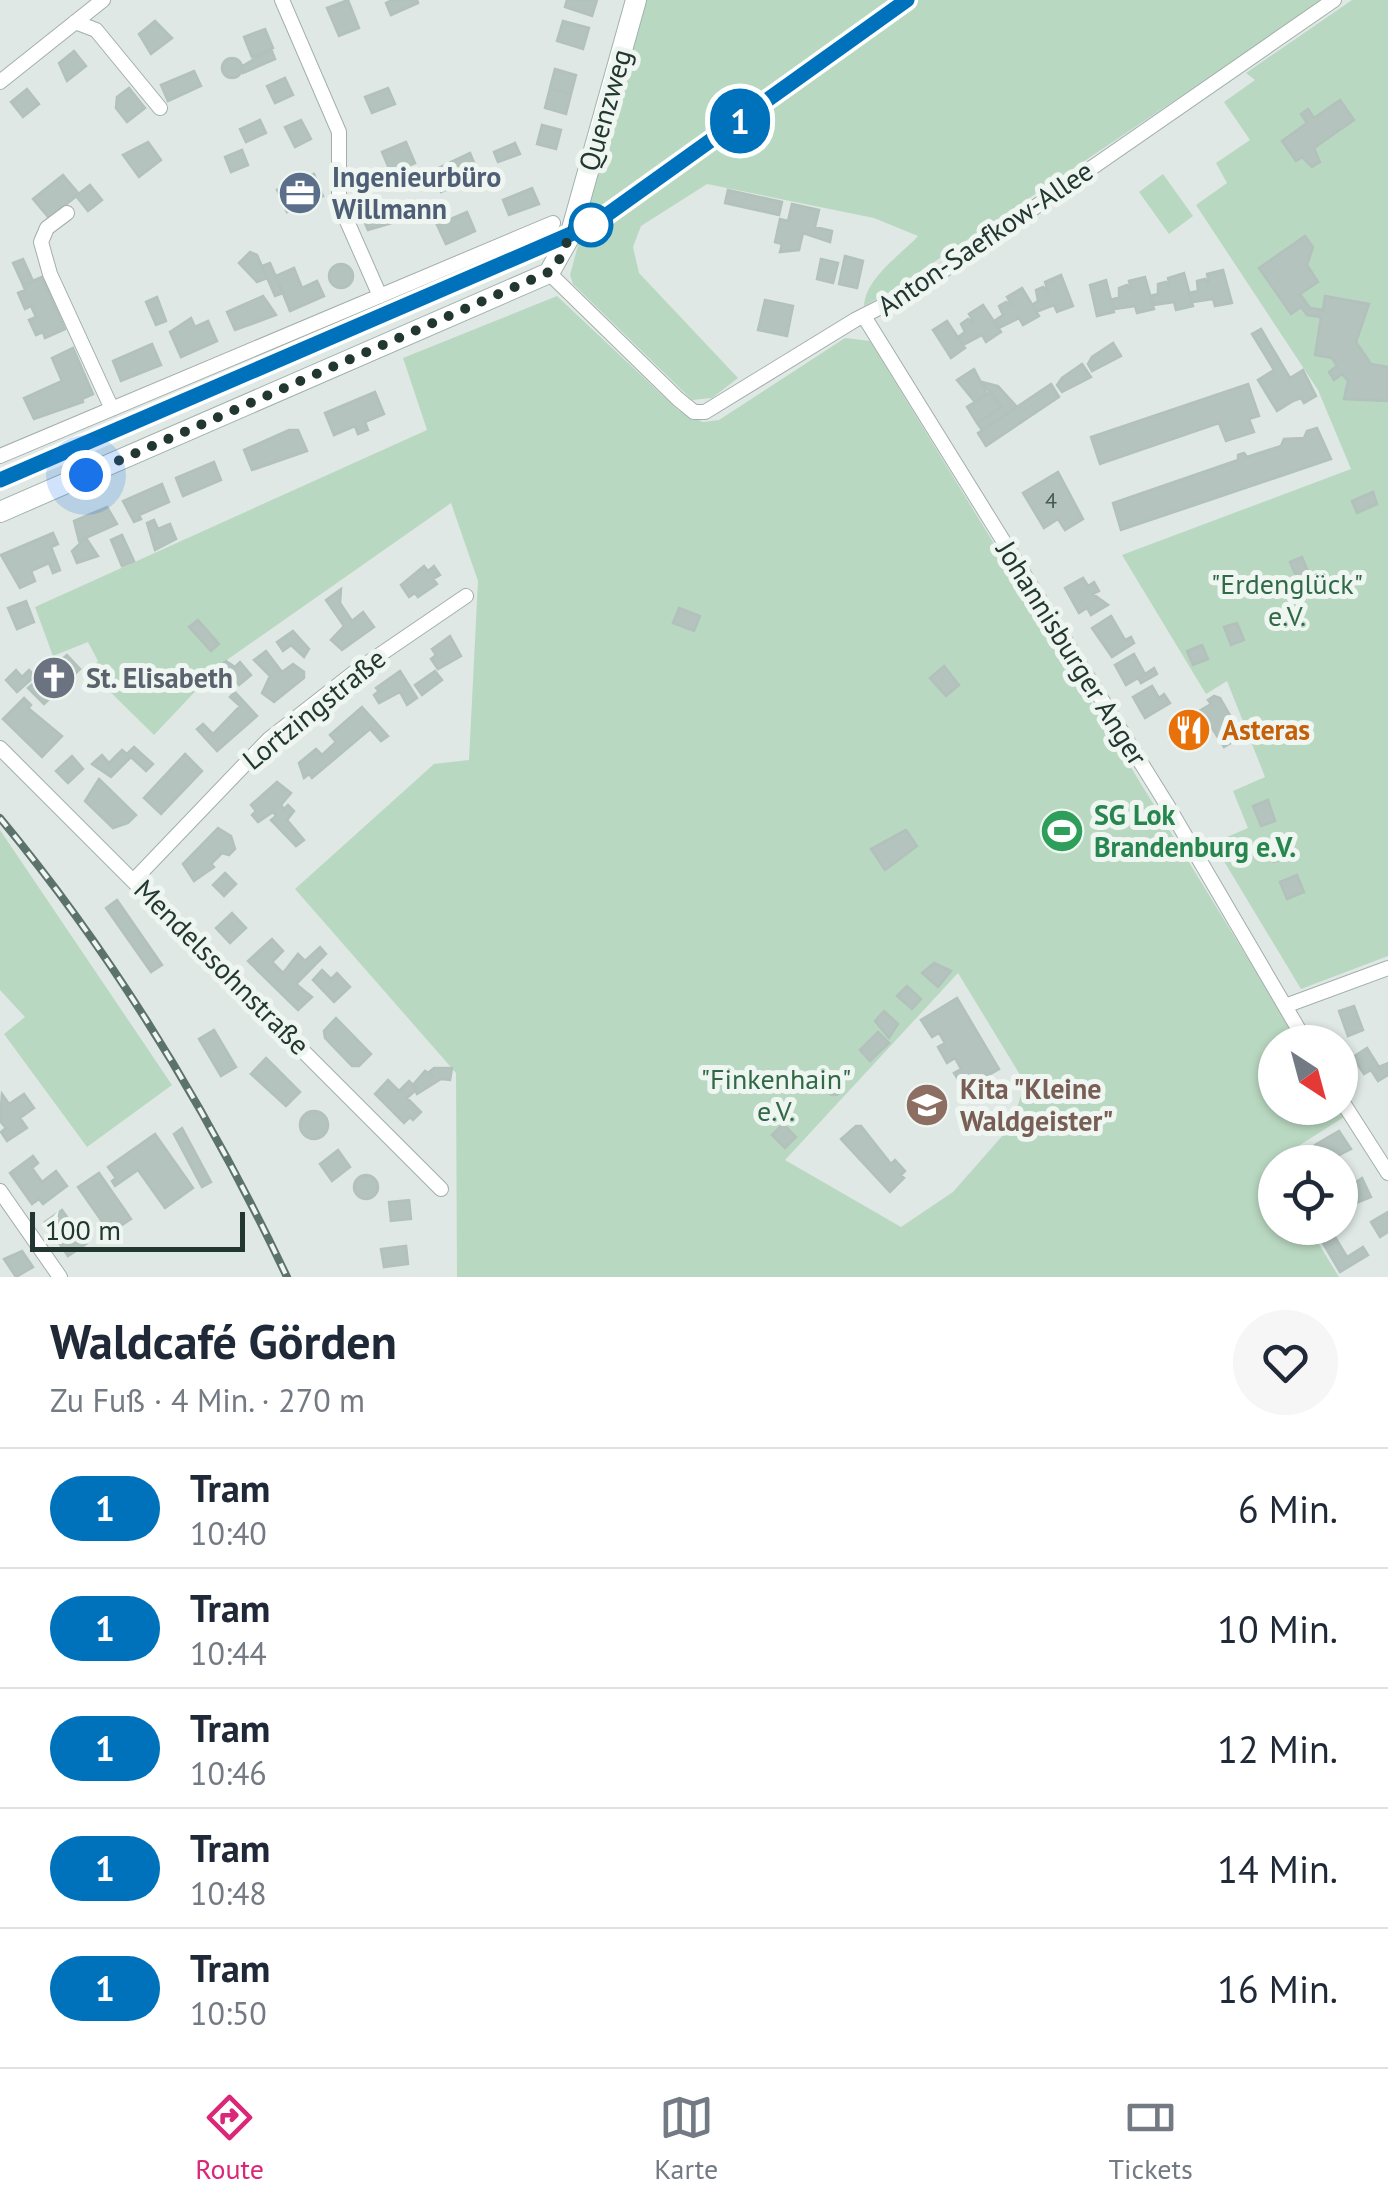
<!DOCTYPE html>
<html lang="de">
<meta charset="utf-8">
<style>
body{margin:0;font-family:"PT Sans",sans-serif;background:#f6f6f7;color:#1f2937;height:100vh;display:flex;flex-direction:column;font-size:38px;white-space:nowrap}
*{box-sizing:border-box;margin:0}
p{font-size:32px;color:#747a83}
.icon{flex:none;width:55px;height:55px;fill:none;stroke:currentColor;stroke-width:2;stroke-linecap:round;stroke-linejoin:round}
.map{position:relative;height:1277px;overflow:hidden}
.drawer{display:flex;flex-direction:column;background:#fff;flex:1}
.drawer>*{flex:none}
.badge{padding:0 20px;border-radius:32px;font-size:35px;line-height:65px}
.needle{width:65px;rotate:144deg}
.controls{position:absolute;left:1258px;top:1025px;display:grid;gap:20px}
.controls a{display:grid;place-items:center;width:100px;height:100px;border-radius:50%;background:#fff;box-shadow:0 2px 8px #0004;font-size:50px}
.scale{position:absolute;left:30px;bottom:25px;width:215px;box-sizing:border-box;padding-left:10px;border:5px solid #223731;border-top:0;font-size:28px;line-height:35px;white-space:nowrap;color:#223731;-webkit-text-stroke:8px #eff6f2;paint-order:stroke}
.you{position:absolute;width:50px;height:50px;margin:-25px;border:8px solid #fff;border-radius:50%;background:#1a73e8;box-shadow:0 0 0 15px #1a73e833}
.map>.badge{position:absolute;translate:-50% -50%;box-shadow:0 0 0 5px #fff}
.round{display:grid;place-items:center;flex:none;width:105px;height:105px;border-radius:52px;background:#f6f6f7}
.overview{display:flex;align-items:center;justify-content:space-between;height:170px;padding:0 50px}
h1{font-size:48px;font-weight:600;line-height:75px}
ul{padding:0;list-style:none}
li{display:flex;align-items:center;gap:30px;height:120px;padding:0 50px;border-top:2px solid #e0e1e3}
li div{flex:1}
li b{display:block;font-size:38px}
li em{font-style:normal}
li .badge{min-width:110px;font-weight:700;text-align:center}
.dock{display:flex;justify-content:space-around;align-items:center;height:140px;border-top:2px solid #e0e1e3;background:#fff;font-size:28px;color:#747a83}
.dock a{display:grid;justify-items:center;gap:5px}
.dock .current{color:#db2777}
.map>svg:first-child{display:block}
</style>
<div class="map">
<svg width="1388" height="1277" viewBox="0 0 1388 1277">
<rect width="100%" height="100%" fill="#dfe8e4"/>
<path fill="#b9d8c1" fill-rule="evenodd" d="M644,0H1324L885,295L864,306C866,277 900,256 918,236L874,218L707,184L641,226L633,247L639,273L738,378L712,398L692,400L573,284L570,275Z
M1352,0H1388V956L1301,989L1213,843L1248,828L1233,791L1265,777L1227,681L1206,694L1122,555L1351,469L1318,390L1196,205L1227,183L1216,163L1250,140L1224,102L1255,80L1246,73Z
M1163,174L1193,216L1169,234L1139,192Z
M557,296L678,410L703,422L719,420L845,338L870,341L1299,1042H1275V1108H1338L1344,1117L1270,1164L1275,1172V1228H1309L1339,1277H457L456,1073L295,889L434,764L469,760L478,581L451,503L221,664L154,735L89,671L98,661L88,642L53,656L35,607L427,430L403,358ZM958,973L1025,1083L1011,1126L953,1192L901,1227L785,1160Z
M0,830L172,1085L87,1147L4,1034L25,1017L0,990Z"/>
<path fill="#b4c3bd" stroke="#b2c1bb" stroke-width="2.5" d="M348,0L359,28L339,36L327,8Z
M392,0H417L418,3L391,15L386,3Z
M567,0H597L592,16L565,7Z
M155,21L172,38L151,54L139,34Z
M563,21L589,28L583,49L557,41Z
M265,29L273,48L252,57L244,37Z
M271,49L275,59L243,73L241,67Z
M74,51L86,66L67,81L59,63Z
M222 68a10 10 0 1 1 20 0a10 10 0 1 1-20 0Z
M555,69L576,75L571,94L550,88Z
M194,71L201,86L168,101L161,85Z
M285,78L293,95L275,103L267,86Z
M129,88L145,108L127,122L116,108L117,97Z
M388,88L395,104L372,113L365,97Z
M550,88L571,94L566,114L545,108Z
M27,89L39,104L23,117L11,102Z
M1340,100L1354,120L1314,148L1320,162L1312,167L1302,157L1296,161L1282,141L1307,123L1301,114L1308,109L1314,118Z
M260,120L266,133L246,142L240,129Z
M301,120L311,139L295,147L285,127Z
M542,125L561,130L556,149L537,144Z
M148,142L161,160L139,177L123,155Z
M406,142L415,163L391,173L382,152Z
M515,143L520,154L498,162L494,152Z
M242,150L248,165L231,172L225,157Z
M470,153L475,165L437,182L432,171Z
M463,170L467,180L441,192L437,182Z
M314,174L323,196L287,212L277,190Z
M63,175L79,194L49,218L33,199Z
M90,185L102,200L88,211L76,196Z
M532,188L539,204L509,215L503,200Z
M728,190L782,202L779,215L725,203Z
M383,202L392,223L368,230L360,212Z
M792,204L819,210L815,227L832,231L830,242L803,233L799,250L780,252L782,244L775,242L780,219L788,221Z
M467,212L475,231L446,244L437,225Z
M1305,236L1313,247L1307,265L1318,282L1300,294L1310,308L1323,310L1325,296L1369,304L1356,342L1371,364L1388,367V401L1344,399L1348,381L1342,374L1334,380L1329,372L1337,366L1332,358L1315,355L1321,317L1307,315L1301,307L1291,314L1259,268Z
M250,252L257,255L267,278L257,282L239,263Z
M845,256L863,261L857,288L839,284Z
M23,259L33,281L23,285L13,263Z
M821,259L838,263L833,283L817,279Z
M270,263L283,293L275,296L262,266Z
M329 276a12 12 0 1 1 24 0a12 12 0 1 1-24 0Z
M294,268L302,288L317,281L324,296L290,311L276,276Z
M1223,270L1232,303L1215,306L1213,299L1192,302L1189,293L1198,291L1197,281L1205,279L1209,284L1207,274Z
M1184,273L1193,306L1176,310L1174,302L1153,305L1150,296L1158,294V284L1166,282L1170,287L1168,278Z
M1061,275L1073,306L1057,312L1054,305L1036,312L1032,305L1038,301L1036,290L1043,287L1048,291L1045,282Z
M42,277L65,329L45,338L43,332L36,335L29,320L36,317L31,306L25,309L18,293L25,290L23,285Z
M1145,277L1154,309L1137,313L1135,306L1114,309L1111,300L1119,297V288L1127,285L1131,290L1129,281Z
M1106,280L1114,312L1097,316L1090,285Z
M1022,288L1039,316L1023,325L1019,318L999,328L994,321L1003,315L999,306L1006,302L1012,305L1007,297Z
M263,296L276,315L235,330L227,312Z
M157,297L166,321L156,325L146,302Z
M765,300L793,306L787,336L758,330Z
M983,305L1001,332L986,342L982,335L963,345L958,337L965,332L961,324L968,319L974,323L969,314Z
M191,318L195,327L208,321L217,341L181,357L170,332Z
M947,321L965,348L951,358L933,330Z
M1261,329L1290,378L1303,370L1316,396L1304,403L1301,398L1293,401L1277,411L1258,380L1274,370L1252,334Z
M1113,343L1121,356L1092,371L1088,364L1092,357Z
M152,344L161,365L121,381L113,361Z
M73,348L93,394L82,399L83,402L34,419L24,398L62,381L52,358Z
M1082,364L1091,377L1062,392L1057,385L1062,378Z
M974,369L987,394L975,402L957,380Z
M982,382L998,386L1017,407L982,430L977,423L1001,407Z
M1051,384L1059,397L986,446L978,433Z
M1248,384L1259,416L1249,419L1254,432L1226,441L1219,423L1100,464L1091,437Z
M375,392L384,414L365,422L368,430L358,434L355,426L334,435L325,413Z
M991,392L1001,407L977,423L967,407Z
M1317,428L1331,459L1121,530L1113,503L1238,460V455L1244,453L1247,457L1281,446L1284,439L1304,438L1307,431Z
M289,430H298L307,451L252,470L244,450Z
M214,462L221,480L183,496L176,478Z
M1058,472L1083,519L1065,530L1058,519L1044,528L1023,493Z
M162,484L169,502L139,515L141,519L134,522L123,501Z
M1373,492L1377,504L1357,513L1352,501Z
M107,507L117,524L79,541L74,521Z
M154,520L158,529L170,524L176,539L155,550L147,523Z
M53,533L58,544L51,547L60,570L53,573L49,563L31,571L35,581L20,588L1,555Z
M122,535L134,561L122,566L111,540Z
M86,538L98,556L77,563L72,551Z
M1302,557L1310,576L1298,581L1290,562Z
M424,566L428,571L434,566L440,575L433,579L437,584L418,597L415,593L409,597L401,585Z
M1083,578L1088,586L1094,582L1099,591L1093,594L1108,605L1091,615L1087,608L1079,613L1065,588Z
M341,589L340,603L352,621L363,612L374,627L342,650L331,640L344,626L326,600Z
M26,601L34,622L17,629L8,608Z
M679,608L700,616L694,631L673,623Z
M1111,616L1125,640L1131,637L1134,643L1112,657L1092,628Z
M198,620L219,644L211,651L189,627Z
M1237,623L1244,640L1231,645L1224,627Z
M293,631L309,649L304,657L291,645L283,651L277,642Z
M450,636L461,656L438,669L431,659L436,655L432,649Z
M1202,645L1208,659L1193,665L1187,651Z
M266,651L282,672L293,664L304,672V678L274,702L262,693L270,676L254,660Z
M1134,654L1145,674L1154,668L1157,674L1141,683L1138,678L1126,685L1115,665Z
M67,655L80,669L44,704L28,688Z
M226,661L235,667L240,662L251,675L239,685L221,665Z
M944,666L959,685L946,696L930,678Z
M16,670L22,677L29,670L35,676L17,692L6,680Z
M400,671L417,698L407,705L400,692L379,703L374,695L379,691L376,688Z
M435,671L442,680L422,695L415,685Z
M1152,686L1159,698L1164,694L1170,703L1145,718L1133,697Z
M235,692L257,716L217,751L197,729L203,724L213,734L240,706L230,697Z
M1214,696L1220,698L1242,736L1224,747L1212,728L1185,745L1174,726L1211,704L1208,700Z
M24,698L31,705L28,708L62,736L42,757L3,719Z
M362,707L388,736L381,741L370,729L312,778L309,774L304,778L299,763L316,749L322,755L336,742L330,735Z
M134,747L153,764L146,771L131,757L111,777L92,764L102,755L109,763L122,750L127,754Z
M185,754L202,771L161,814L144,798Z
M72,756L83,769L68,783L56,771Z
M99,779L136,815L128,823L113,828L85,801Z
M277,782L291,793L281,805L284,809L288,805L294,811L287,820L304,840L296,846L271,820L276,816L273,812L258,822L252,815L256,811L251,805Z
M1268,800L1275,821L1261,826L1253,806Z
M218,828L231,836L235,849L229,855L222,853L211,864L214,867L194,881L183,864Z
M906,830L917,846L885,870L871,849Z
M1282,839L1289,856L1274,862L1267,845Z
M225,873L236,884L224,896L213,885Z
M1297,875L1304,892L1287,899L1280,882Z
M117,900L162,965L151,972L106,908Z
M232,913L246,928L230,943L216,928Z
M272,939L283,951L272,962L283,973L298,954L305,961L320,947L326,954L296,984L312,997L298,1010L248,961Z
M934,963L951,971L938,987L922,973Z
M322,970L331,979L337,973L350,987L334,1002L313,980Z
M907,986L921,999L912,1009L897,996Z
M957,998L999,1069L964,1089L954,1073L961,1069L955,1058L947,1063L938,1047L945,1043L939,1033L932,1037L921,1020Z
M1354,1006L1363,1030L1348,1036L1339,1011Z
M884,1011L898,1024L889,1038L875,1021Z
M336,1018L371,1054L359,1066H352L325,1038L324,1031Z
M214,1030L236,1067L221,1076L199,1039Z
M878,1032L889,1043L870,1061L860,1050Z
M1367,1048L1379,1067L1388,1063V1075L1378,1081L1371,1070L1364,1074L1353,1057Z
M266,1058L300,1092L286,1106L251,1074Z
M434,1068H452L450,1080L441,1079L417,1094L413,1085L425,1071L433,1076L429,1072Z
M825 1086a9 9 0 1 1 18 0a9 9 0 1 1-18 0Z
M388,1080L399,1091L409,1081L417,1089L407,1098L421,1112L413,1120L410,1117L404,1123L375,1094Z
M2,1094L9,1104L24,1094L34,1108L20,1118L27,1128L7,1141L1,1132L6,1128L0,1121Z
M300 1125a14 14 0 1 1 28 0a14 14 0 1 1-28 0Z
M783,1124L796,1137L785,1148L772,1135Z
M856,1126H861L891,1164L895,1160L905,1171L901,1175L904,1178L890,1192L841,1139Z
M182,1128L211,1182L202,1187L174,1134Z
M1339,1131L1351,1149L1325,1162L1315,1145Z
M155,1134L193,1188L165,1208L138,1170L115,1186L112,1181L116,1178L108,1167Z
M338,1150L350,1167L332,1181L320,1164Z
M33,1156L38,1163L32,1168L42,1182L56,1171L67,1186L43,1204L39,1199L32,1204L10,1173Z
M99,1173L131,1219L110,1233L78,1187Z
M354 1187a12 12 0 1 1 24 0a12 12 0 1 1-24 0Z
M1362,1178L1371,1197L1346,1207L1340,1193Z
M409,1200L411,1219L391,1221L389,1202Z
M62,1210L86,1244L68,1256L45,1222Z
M1388,1212V1232L1380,1237L1371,1222Z
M1332,1232L1347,1257L1363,1247L1368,1255L1340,1272L1320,1238Z
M406,1246L408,1264L384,1267L381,1249Z
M22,1251L33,1267L16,1277L4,1259Z"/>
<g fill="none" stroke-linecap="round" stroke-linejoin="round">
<g stroke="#a3afab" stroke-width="16">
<path id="street" d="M282,0L339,132V203L380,296
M75,22L96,30L160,108
M0,82L103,0
M67,213L47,228L41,242L50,274L112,409
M549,273L678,399L694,412H705L855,320L918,288L1334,0
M865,318L1169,808L1306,1042
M0,456L553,223
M0,748L441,1189
M134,880L269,739L356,671L466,596
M1285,1006L1388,968
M1340,1098L1388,1173
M0,1191L60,1277"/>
</g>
<g stroke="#9fb3ac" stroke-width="22">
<path id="secondary" d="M0,512L549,273L570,236L636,0"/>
</g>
<use href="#street" stroke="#fff" stroke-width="14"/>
<use href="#secondary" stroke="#fff" stroke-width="20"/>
<path stroke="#5c736c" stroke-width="2.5" d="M0,480L594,224L907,0"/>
<g stroke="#5c736c" stroke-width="8">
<path id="rail" d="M0,818C115,957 210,1114 287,1277"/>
</g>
<use href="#rail" stroke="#eff6f2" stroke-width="4" stroke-dasharray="11" stroke-linecap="butt"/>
</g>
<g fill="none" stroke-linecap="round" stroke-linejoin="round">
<g stroke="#fff" stroke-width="22">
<path id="line" d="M0,480L594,224L907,0"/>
</g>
<use href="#line" stroke="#0072bc" stroke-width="15"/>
<path stroke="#223731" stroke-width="10" stroke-dasharray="0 18" d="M86,475L549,272L562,256L572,227L591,225"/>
</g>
<defs>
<g id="office-disc" transform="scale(2.25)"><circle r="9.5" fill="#5c6f8a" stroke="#eff6f2"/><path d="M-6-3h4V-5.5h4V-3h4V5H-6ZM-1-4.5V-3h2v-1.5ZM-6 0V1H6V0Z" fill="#fff"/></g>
<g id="church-disc" transform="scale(2.25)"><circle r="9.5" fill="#6b7280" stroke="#eff6f2"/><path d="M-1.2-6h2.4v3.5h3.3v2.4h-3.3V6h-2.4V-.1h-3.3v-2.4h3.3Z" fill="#fff"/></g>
<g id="restaurant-disc" transform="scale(2.25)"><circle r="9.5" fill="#e8710a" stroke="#eff6f2"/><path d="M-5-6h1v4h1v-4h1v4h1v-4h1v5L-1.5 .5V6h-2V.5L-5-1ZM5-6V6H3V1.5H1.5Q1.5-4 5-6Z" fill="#fff"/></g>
<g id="stadium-disc" transform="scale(2.25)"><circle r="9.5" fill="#2e9e5b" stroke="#eff6f2"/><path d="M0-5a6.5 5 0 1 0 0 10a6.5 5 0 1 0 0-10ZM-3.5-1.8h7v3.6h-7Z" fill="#fff"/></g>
<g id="school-disc" transform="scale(2.25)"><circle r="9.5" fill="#8d6e63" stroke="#eff6f2"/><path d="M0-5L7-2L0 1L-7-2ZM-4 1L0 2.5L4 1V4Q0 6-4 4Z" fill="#fff"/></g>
</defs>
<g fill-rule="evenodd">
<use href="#office-disc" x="300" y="193"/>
<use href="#church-disc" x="54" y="678"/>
<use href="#restaurant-disc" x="1189" y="730"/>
<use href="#stadium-disc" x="1062" y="831"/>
<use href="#school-disc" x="927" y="1105"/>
</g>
<circle fill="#fff" stroke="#0072bc" stroke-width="5" cx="591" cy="225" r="20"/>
<g text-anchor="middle" stroke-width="10" stroke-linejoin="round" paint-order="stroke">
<g font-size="22" fill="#465a54">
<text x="1051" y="508">4</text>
</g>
<g font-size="28" fill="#223731" stroke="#eff6f2">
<text transform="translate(605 110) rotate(-74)" y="10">Quenzweg</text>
<text transform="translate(985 238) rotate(-34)" y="10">Anton-Saefkow-Allee</text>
<text transform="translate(1072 653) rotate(58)" y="10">Johannisburger Anger</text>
<text transform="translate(314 709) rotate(-39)" y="10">Lortzingstraße</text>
<text transform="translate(222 967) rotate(45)" y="10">Mendelssohnstraße</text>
</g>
<g font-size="28" font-weight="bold" fill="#4e5e75" stroke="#eff6f2" text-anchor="start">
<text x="332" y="187">Ingenieurbüro<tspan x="332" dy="32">Willmann</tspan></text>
</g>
<g font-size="28" fill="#306946" stroke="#eff6f2">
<text x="1287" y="594">"Erdenglück"<tspan x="1287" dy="32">e.V.</tspan></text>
<text x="776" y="1089">"Finkenhain"<tspan x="776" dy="32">e.V.</tspan></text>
</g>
<g font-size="28" font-weight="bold" fill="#5b616d" stroke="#eff6f2" text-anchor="start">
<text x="86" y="688">St. Elisabeth</text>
</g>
<g font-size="28" font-weight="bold" fill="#c56008" stroke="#eff6f2" text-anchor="start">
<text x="1222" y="740">Asteras</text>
</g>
<g font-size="28" font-weight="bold" fill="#27864d" stroke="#eff6f2" text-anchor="start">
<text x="1094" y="825">SG Lok<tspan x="1094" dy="32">Brandenburg e.V.</tspan></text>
</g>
<g font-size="28" font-weight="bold" fill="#785e54" stroke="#eff6f2" text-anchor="start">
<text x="960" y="1099">Kita "Kleine<tspan x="960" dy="32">Waldgeister"</tspan></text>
</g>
</g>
</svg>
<div class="controls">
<a><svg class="needle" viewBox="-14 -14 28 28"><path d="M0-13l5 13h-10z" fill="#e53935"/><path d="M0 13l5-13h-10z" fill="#747a83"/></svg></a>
<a><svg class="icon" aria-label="locate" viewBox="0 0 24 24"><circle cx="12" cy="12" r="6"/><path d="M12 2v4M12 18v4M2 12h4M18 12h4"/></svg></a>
</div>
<div class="scale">100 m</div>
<div class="you" style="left:86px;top:475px"></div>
<b class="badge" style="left:740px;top:121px;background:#0072bc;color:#fff">1</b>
</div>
<section class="drawer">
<div class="overview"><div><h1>Waldcafé Görden</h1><p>Zu Fuß · 4 Min. · 270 m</p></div><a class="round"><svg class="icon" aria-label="heart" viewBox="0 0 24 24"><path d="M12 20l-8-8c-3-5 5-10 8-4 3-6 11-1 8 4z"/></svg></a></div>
<ul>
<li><span class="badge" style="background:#0072bc;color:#fff">1</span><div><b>Tram</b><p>10:40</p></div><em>6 Min.</em></li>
<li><span class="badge" style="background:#0072bc;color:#fff">1</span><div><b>Tram</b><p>10:44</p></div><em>10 Min.</em></li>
<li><span class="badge" style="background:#0072bc;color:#fff">1</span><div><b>Tram</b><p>10:46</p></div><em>12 Min.</em></li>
<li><span class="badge" style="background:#0072bc;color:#fff">1</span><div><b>Tram</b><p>10:48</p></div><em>14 Min.</em></li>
<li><span class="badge" style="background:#0072bc;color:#fff">1</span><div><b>Tram</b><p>10:50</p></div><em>16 Min.</em></li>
</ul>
</section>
<nav class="dock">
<a class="current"><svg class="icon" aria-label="directions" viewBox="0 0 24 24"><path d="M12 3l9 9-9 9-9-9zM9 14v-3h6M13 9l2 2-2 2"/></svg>Route</a>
<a><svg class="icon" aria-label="map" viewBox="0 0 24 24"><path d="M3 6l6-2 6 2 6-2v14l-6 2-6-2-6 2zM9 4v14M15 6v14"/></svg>Karte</a>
<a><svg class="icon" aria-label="tickets" viewBox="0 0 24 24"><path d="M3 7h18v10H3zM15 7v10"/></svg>Tickets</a>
</nav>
